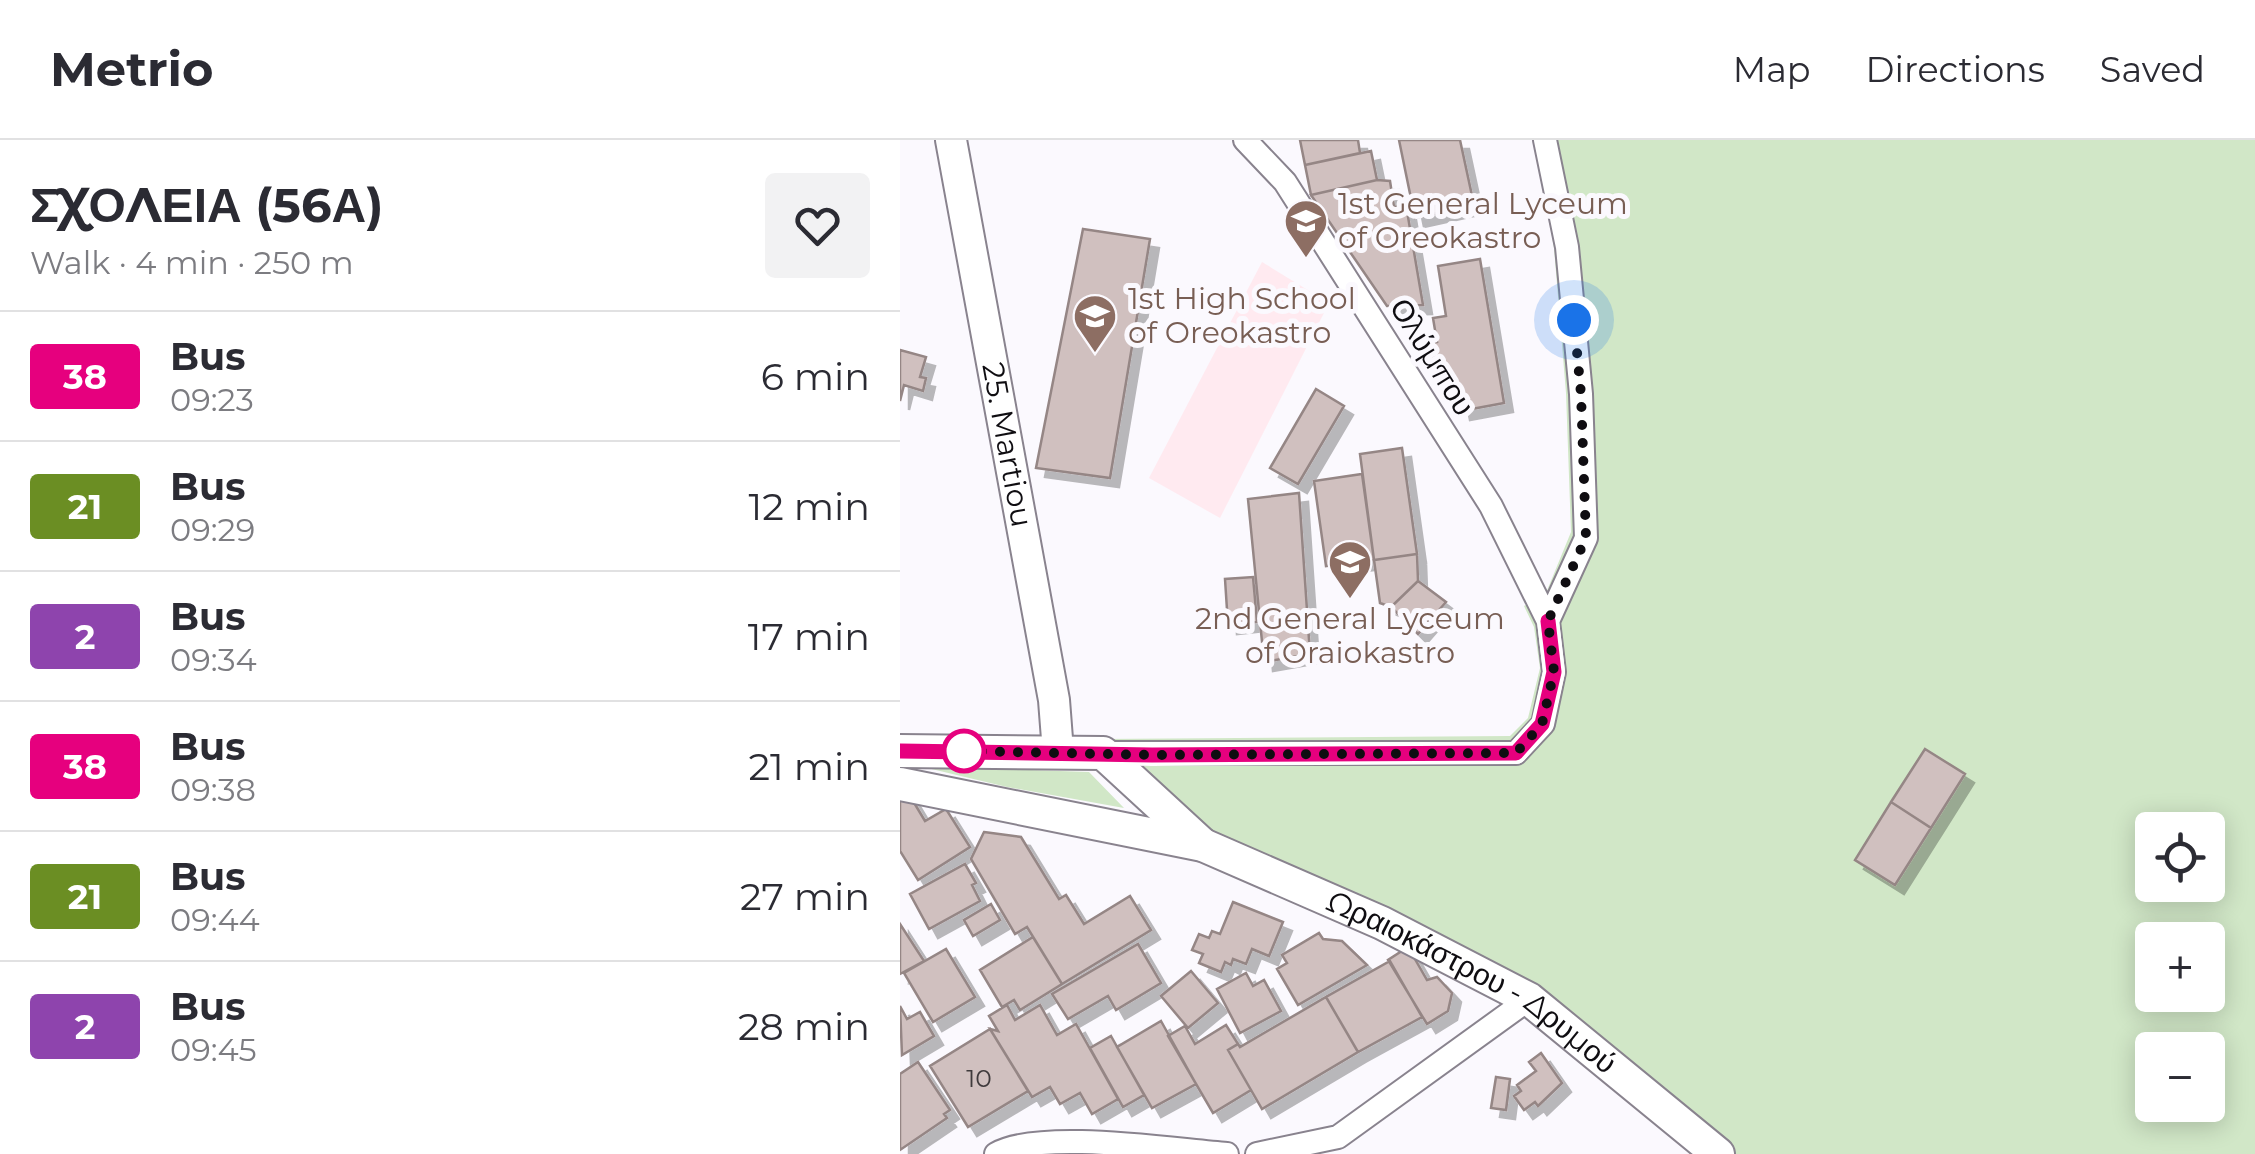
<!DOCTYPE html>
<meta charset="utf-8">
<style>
body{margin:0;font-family:Montserrat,sans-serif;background:#f2f2f3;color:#2b2b33;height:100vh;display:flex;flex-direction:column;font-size:38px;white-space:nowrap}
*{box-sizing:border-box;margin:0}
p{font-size:32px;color:#7c7c81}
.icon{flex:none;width:55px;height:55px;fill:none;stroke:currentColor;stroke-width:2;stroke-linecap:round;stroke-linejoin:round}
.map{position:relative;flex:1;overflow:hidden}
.details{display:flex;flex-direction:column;background:#fff;width:900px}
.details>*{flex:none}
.badge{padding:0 20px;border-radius:8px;font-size:35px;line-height:65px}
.fabs{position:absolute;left:1235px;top:672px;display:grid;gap:20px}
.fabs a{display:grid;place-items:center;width:90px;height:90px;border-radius:10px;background:#fff;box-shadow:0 5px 25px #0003;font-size:50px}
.you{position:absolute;width:50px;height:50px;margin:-25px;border:8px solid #fff;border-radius:50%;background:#1a73e8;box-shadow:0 0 0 15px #1a73e833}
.map>.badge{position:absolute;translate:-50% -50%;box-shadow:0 0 0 5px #fff}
.round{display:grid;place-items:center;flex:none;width:105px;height:105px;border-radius:10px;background:#f2f2f3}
.summary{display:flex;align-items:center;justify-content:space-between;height:170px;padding:0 30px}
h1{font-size:48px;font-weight:700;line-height:75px}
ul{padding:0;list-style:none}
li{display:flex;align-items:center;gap:30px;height:130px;padding:0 30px;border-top:2px solid #e1e1e2}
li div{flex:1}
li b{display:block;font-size:38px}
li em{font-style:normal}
li .badge{min-width:110px;font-weight:700;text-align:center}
header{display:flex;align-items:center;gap:60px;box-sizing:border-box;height:140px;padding:0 50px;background:#fff;border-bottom:2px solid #e1e1e2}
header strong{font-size:48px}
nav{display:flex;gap:55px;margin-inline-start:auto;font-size:35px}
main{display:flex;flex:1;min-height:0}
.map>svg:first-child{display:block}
</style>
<header>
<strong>Metrio</strong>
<nav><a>Map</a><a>Directions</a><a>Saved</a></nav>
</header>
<main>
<section class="details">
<div class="summary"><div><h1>ΣΧΟΛΕΙΑ (56Α)</h1><p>Walk · 4 min · 250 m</p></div><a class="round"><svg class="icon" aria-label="heart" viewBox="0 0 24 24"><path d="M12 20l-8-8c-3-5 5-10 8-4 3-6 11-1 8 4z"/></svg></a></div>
<ul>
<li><span class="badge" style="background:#e6007e;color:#fff">38</span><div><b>Bus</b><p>09:23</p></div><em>6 min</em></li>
<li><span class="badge" style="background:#6b8e23;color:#fff">21</span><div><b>Bus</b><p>09:29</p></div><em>12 min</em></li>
<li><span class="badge" style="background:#8e44ad;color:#fff">2</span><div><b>Bus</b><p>09:34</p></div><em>17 min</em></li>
<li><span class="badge" style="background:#e6007e;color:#fff">38</span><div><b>Bus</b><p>09:38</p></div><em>21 min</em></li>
<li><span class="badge" style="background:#6b8e23;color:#fff">21</span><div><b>Bus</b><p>09:44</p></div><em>27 min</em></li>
<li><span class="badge" style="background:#8e44ad;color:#fff">2</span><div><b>Bus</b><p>09:45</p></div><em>28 min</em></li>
</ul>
</section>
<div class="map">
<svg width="1355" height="1014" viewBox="0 0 1355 1014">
<defs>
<filter id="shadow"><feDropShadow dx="9" dy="9" stdDeviation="0" flood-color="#0004"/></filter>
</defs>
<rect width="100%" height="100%" fill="#fbf9fe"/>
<path fill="#ffeaf0" d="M362,122L429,163L320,378L249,338Z"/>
<path fill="#d1e7c7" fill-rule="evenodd" d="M635,0H1355V1014H818L628,859L303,705L200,599L610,596L628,578L640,528L634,487L624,466L646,453L671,392L666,253L654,108ZM1252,690H1308V745H1252ZM1252,800H1308V855H1252ZM1252,910H1308V965H1252Z
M19,626L189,632L224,668L107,647Z"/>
<path fill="#d0c0bf" stroke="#958685" stroke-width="2.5" filter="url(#shadow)" d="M400,0H458L460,13L405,25Z
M499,0H560L574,65L515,78Z
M471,11L477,40L411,55L405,25Z
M477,40L490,41L494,67L506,65L523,165L487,166L411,55Z
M183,89L250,99L210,338L136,328Z
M580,119L604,263L561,271L555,241L538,244L531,203L537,202L533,178L546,176L538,126Z
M0,210L26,217L20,237L26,238L23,251L4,245L0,261Z
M416,249L444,266L398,344L370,328Z
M502,308L517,414L474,420L460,314Z
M462,334L474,420L426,426L414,341Z
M399,353L410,514L364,522L348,359Z
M517,414L518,441L491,467L480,463L474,420Z
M353,437L357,482L328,485L325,439Z
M518,441L546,462L518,494L491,467Z
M1025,609L1065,634L1031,688L991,662Z
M7,651L25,681L46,669L70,707L18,740L0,711V656Z
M991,662L1031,688L995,745L955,720Z
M84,692L121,697L159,759L166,755L184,784L230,756L251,790L162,844L127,787L115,794L71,719Z
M65,724L76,743L72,745L80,761L29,789L10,754Z
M333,762L383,782L369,816L352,809L346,824L333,819L331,825L325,822L321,832L299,823L303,814L292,810L299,794L309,798L312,791L320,794Z
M91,764L100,780L73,796L64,780Z
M0,784L24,821L0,834Z
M419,793L423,799L442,801L467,825L398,865L377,829L387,823L382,815Z
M133,797L162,844L120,870L114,860L102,867L80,830Z
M238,804L261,843L216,870L208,856L168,879L152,854Z
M508,807L527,840L537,837L552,853L548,871L527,884L488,820Z
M46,809L75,857L33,882L4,833Z
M490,821L522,877L458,912L426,857Z
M291,831L318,863L288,888L261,856Z
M346,833L353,846L364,840L381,871L340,893L317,849Z
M426,857L458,912L362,969L328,910L338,904L340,907Z
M107,865L115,880L140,865L157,895L176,884L218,959L192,974L180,953L160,964L150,947L132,957L90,889L98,891L89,876Z
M0,866L7,879L20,872L34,896L2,915Z
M261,881L296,944L252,968L217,907Z
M326,885L338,904L328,910L351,950L313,973L268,896L285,886L295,904Z
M90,889L128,951L68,987L30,926Z
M211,896L244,955L223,967L190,908Z
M641,913L662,943L638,966L635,962L624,970L614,956L621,951L617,945L636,931L629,922Z
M18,922L50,970L44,974L47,978L0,1010V934Z
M596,937L610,939L606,970L591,968Z"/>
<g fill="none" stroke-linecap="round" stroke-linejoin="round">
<g stroke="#89838e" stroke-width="26">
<path id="minor" d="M645,0L667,107L681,254L686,398L648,481
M203,613H616L643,584L654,532L648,481L591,366L385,42L345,0
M96,1014C140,989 273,1010 327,1014
M357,1014L438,997L629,859"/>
</g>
<g stroke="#89838e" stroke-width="34">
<g id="tertiary">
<path id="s1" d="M51,0L154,560L158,612"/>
</g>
</g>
<g stroke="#89838e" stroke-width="36">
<g id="secondary">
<path d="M0,611L203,613L303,705"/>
<path id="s2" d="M0,644L303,705L482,783L629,859L818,1014"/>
</g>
</g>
<use href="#minor" stroke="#fff" stroke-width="22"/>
<use href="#tertiary" stroke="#fff" stroke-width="30"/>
<use href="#secondary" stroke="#fff" stroke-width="32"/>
</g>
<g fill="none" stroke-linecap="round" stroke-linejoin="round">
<g stroke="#fff" stroke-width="22">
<path id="line" d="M0,611L252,615L616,613L642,584L654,532L648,481"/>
</g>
<use href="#line" stroke="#e6007e" stroke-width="15"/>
<path stroke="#0f0d11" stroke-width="10" stroke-dasharray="0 18" d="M64,611L252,615L616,613L642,584L654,532L648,481L686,398L681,254L674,180"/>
</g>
<defs>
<g id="school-pin" transform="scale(2.25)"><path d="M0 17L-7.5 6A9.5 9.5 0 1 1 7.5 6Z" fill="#8d6e63" stroke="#fbf9fe"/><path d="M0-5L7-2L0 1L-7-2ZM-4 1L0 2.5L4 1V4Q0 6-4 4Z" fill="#fff"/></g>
</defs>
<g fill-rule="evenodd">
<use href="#school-pin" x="406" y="81"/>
<use href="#school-pin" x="195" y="176"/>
<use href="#school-pin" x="450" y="422"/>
</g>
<circle fill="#fff" stroke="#e6007e" stroke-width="5" cx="64" cy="611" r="20"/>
<g text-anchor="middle" stroke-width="10" stroke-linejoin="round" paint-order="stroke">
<g font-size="25" fill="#3f3a3c">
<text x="79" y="947">10</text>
</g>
<g font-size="30" fill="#785e54" stroke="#fbf9fe" text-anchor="start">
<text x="438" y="74">1st General Lyceum<tspan x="438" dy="34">of Oreokastro</tspan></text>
<text x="228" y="169">1st High School<tspan x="228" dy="34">of Oreokastro</tspan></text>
<text x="450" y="489" text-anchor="middle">2nd General Lyceum<tspan x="450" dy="34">of Oraiokastro</tspan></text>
</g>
<g font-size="30" fill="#0f0d11" stroke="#fbf9fe">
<text transform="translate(532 217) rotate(58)" y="10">Ολύμπου</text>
<text dy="10" stroke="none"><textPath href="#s1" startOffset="310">25. Martiou</textPath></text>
<text dy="10" stroke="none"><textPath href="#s2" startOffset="612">Ωραιοκάστρου - Δρυμού</textPath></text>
</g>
</g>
</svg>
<div class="fabs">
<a><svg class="icon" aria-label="locate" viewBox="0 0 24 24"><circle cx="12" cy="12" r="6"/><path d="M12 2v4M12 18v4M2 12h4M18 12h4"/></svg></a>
<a>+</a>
<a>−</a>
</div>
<div class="you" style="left:674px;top:180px"></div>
</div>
</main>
